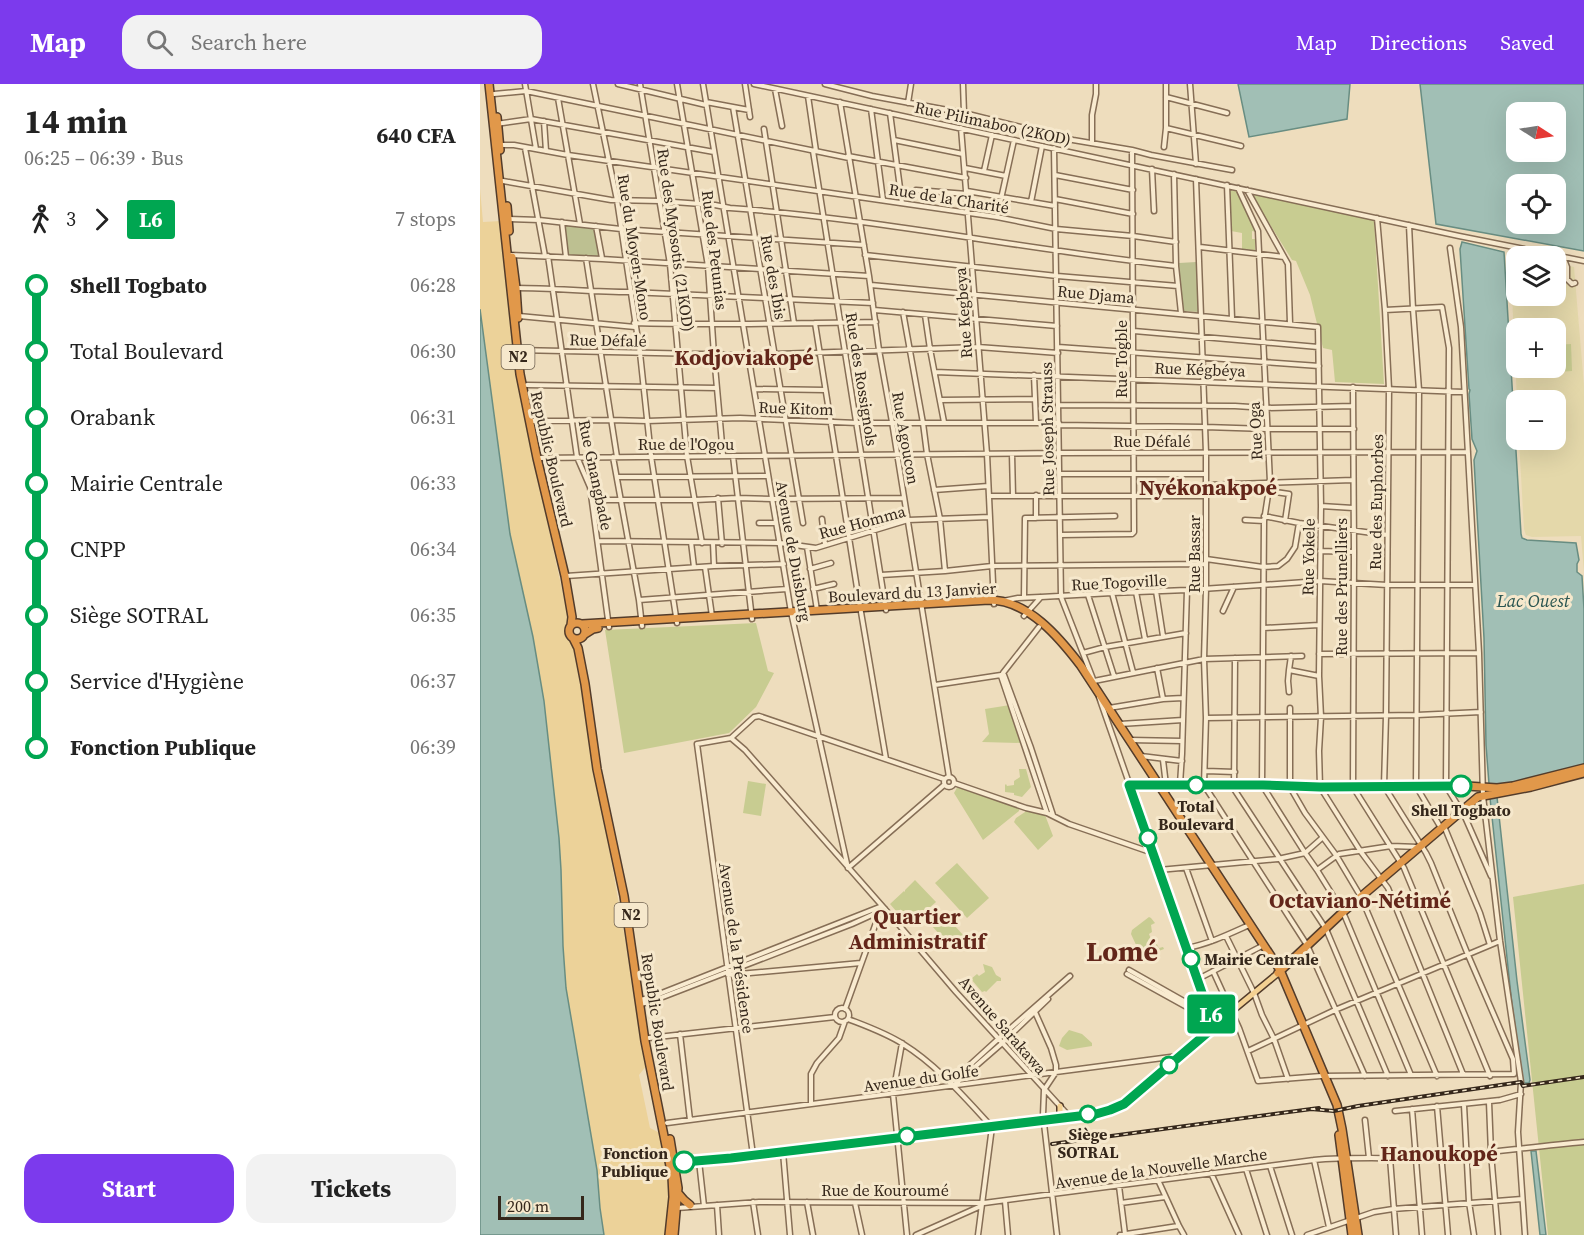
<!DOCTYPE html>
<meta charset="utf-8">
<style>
body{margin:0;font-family:"Source Serif 4",serif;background:#f2f2f2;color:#222;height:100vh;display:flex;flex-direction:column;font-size:22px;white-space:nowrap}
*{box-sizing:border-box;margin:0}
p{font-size:20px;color:#767676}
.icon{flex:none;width:33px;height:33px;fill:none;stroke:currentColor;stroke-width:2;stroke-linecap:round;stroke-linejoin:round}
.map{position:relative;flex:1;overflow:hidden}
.panel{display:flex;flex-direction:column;background:#fff;width:480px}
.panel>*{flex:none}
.badge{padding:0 12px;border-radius:4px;font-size:21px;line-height:39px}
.needle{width:39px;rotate:102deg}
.buttons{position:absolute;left:1026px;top:18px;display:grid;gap:12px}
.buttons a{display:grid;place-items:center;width:60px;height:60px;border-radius:12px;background:#fff;box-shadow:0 6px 24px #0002;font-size:30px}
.scale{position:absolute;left:18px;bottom:15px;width:86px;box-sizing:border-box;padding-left:6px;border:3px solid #35271b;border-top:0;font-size:16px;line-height:21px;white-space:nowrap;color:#35271b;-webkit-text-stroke:4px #f6e8cc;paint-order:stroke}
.map>.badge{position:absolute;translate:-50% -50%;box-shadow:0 0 0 3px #fff}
.legs{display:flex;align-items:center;gap:9px;height:66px;padding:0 24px;font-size:20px}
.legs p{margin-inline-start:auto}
.summary{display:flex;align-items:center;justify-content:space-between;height:102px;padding:0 24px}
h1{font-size:33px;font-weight:700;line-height:45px}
.button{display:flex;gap:12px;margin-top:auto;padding:12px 24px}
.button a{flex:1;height:69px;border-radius:18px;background:#7c3aed;color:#fff;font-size:24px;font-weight:700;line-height:69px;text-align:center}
.button a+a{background:#f2f2f2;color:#222}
ul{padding:0 24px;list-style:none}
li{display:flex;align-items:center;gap:21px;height:66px;font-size:22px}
li i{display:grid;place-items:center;width:9px;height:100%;margin:0 8px;background:currentColor}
li i::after{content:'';width:15px;height:15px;margin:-8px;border:4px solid;border-radius:50%;background:#fff}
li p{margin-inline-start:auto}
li:first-child i{background:linear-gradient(#0000 50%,currentColor 0)}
li:last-child i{background:linear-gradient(currentColor 50%,#0000 0)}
header{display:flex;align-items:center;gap:36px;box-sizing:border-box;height:84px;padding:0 30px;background:#7c3aed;color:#fff}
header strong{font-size:28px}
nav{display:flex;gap:33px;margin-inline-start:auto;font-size:21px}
.search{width:420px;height:54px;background:#f2f2f2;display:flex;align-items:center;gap:15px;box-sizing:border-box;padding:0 21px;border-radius:18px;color:#767676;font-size:22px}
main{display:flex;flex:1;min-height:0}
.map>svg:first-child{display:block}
</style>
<header>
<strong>Map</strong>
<div class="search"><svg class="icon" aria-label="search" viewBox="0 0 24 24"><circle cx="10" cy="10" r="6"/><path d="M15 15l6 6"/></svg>Search here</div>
<nav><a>Map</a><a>Directions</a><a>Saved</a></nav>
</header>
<main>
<section class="panel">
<div class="summary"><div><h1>14 min</h1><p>06:25 – 06:39 · Bus</p></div><b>640 CFA</b></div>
<div class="legs"><svg class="icon" aria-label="walk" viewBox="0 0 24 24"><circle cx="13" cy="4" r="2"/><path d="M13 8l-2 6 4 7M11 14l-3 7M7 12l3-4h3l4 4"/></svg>3<svg class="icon" aria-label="forward" viewBox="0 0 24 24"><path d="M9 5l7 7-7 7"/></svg><b class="badge" style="background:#00a651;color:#fff">L6</b><p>7 stops</p></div>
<ul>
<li><i style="color:#00a651"></i><b>Shell Togbato</b><p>06:28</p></li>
<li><i style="color:#00a651"></i><span>Total Boulevard</span><p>06:30</p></li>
<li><i style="color:#00a651"></i><span>Orabank</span><p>06:31</p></li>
<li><i style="color:#00a651"></i><span>Mairie Centrale</span><p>06:33</p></li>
<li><i style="color:#00a651"></i><span>CNPP</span><p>06:34</p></li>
<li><i style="color:#00a651"></i><span>Siège SOTRAL</span><p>06:35</p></li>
<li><i style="color:#00a651"></i><span>Service d'Hygiène</span><p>06:37</p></li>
<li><i style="color:#00a651"></i><b>Fonction Publique</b><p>06:39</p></li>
</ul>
<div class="button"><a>Start</a><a>Tickets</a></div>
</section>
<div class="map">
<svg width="1104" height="1151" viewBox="0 0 1104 1151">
<rect width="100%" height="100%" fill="#eeddbd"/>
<path fill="#e4d8aa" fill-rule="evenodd" d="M1030,169L1044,172H1036V212H1076V179L1094,183L1104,302V488L1101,452L1052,453L1046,451L1044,445L1039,356H1076V316H1037ZM1036,244H1076V284H1036Z"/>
<path fill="#c8cc91" d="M750,106L757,107L776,148L772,147V155H775V168L762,165V149L751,147Z
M772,109L894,136L904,300L855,298L852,266L843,264L830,211L816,177L812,176L771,110Z
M1091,260L1092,287L1077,288L1076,261Z
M276,539L288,587L294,589L276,623L249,649L144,669L125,546Z
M530,621L542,659L502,658L509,650L505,625Z
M539,685H546L551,703L542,713L534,711V709L525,708V701L526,700L527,702L534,701V697L540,693Z
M268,697L286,700L281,732L263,729Z
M478,702L539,724V727L503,756L474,709Z
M548,726L565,731L573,752L558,766L534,738L536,734Z
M477,779L509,814L487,834L455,799Z
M435,796L456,818L429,842L410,820L424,807L425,808V806Z
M1104,800V1151H1068L1033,813Z
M465,831L484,852L471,863L452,842Z
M669,833L671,834L675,839L671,841L672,848L669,850L672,858L675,857L679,864L683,863L684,865L657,875V863L651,850L652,846Z
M503,880L512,883L516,891L521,894V897H517L506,908L505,907L502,908L491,895L497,890L499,892L505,888Z
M589,946L602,950L612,959V962L587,966L579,962L582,954Z"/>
<path fill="#ecd299" d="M0,105L3,138L21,137L34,268L46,340L88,533L87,550L94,563L167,981L159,991L170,1044L182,1050L190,1104L187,1151H124L120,1124L117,1086L86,904L83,862L81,786L79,754L64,617L53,553L30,450L0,225Z"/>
<path fill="#bdc091" d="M82,141L115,145L121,172L87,171Z
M716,178L719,228L702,227L699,179Z"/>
<path fill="#a1bfb5" stroke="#688d82" stroke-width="1.5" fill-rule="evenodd" d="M758,0H870L867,35L769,53Z
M940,0H1104V167L956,140ZM1036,28H1076V68H1036ZM1036,100H1076V140H1036Z
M982,158L1024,168L1041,450L1042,454L1047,456L1096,459L1099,476L1097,480V488L1102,492L1104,525V682C1077,689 1036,705 1009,700L1006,661L1004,554L994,376L997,367L992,355L989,310L990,306L989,305L980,165Z
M0,225L30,450L53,553L64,617L79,754L81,786L83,862L86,904L117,1086L120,1124L124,1151H0Z
M1017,713L1037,897L1050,996L1049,999H1043L1032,921L1010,714Z
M1051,1067H1056L1066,1151H1060Z"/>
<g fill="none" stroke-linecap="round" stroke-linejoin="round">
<g stroke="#866e56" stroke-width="7">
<path id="minor" d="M45,0L56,65
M113,0L137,116L160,269L171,372L197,539
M138,0L226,21
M160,0L190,180L207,372L222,459
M197,0L228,182L234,271L243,371
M223,0L311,528L368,784
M265,0L270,33
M274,0L979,152L1104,177
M345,0L392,12L484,29L593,56L652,66L671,71L752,86
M483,0L484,29
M710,0L716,80
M295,5L302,42
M14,10L46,7L369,74
M328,12L336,67
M686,13L747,29
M78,14L100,140
M226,18L269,26
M360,18L389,192L399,266L412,338L469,693
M428,19L431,0
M253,23L323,439
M391,25L403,116
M410,29L422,119
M64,37L66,67
M16,40L51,35L234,68
M481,44L507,370L514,520
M686,44L761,62
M284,45L314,239
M414,56L483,70
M612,59V31L616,10V0
M20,61H34L88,71L517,133L576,145L653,152L696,158
M684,63L686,44V0
M45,64L65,172
M574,64L581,513L613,595
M333,67L406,526
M368,72L486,94
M485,84L526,92
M672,85L674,127
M504,87L512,51
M694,90L696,182L701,229
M575,91L653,106
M716,95L726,369V505L724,575L726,634L724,701L827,861L885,992
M23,97L131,116L180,117L235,121L250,124C400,135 547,166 696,182
M747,101L752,234
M436,106L487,110
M767,106L808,180L810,239
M487,107L575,122
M575,115L653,130
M551,118L562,62
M517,133L534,56
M29,135L59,136L141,145L384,161
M82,138L86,173
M929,141L933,225L939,306L936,702L961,744
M116,142L122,174
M720,163L804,173
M970,164L981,243L999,569L1003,712L1020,857L1041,998L1038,1048L1045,1151
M31,171L122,175L389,192
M385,171L577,192L698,202
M68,172L97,373L110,403L129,543
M1083,173L1087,183V195L1092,200L1095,199
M106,174L137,373
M391,201L838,243L841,422L839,592L841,633L839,667L840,703L881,768L908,804L983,990
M36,204C74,204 112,208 150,208L393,219
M394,226L577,242
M905,226L962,223L969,264L966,702L985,733L1011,792
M423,228L443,339L447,370L460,435L465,487
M445,231L450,265L464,338
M39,232L155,243
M154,239C235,242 315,239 396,238
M335,239L380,523
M654,247L838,263
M578,263L839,282
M37,266L268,271L498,263L578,269
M455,288L984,308
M554,291L556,338
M47,301L237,304
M873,303L874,468L873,703L924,784L1010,992
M274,305L345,306
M460,316L555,315
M579,321L755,322L786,324L873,322
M53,337L131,336L167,337L260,334L377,339H579
M579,341L725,343L787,345H874
M532,370L533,412
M253,372L272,535
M133,373L159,516L162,542
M57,374L579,369L988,368
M580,390H726
M137,393L288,392
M726,401L873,396
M454,406L508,402
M789,407L809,410L805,437
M556,411V434
M509,412H726
M238,414L242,460
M112,416H215L257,414L292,415L424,414
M841,422L873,424
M784,432L819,439L907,451
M342,435L345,461
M765,436L784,437
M279,439H296
M580,451L652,450L654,448L652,66
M118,457L300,459L336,464L428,436L510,433
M211,458L214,483
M233,459L234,482
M327,463L337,526
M840,467L874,468
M726,475L783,483L798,482L807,475L815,463L819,439
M225,483L232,532
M330,485L351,479
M401,491L465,487L512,482L726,480
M86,492L234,482L304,480
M333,505L354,500
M676,507L683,552
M656,508L665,555
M632,509L653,588
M608,511L634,592
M544,513L545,434L635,432
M159,516L307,505
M523,517L538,514L560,513
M743,527L754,503
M381,528L406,675
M544,532L561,513L632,509L707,506L840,497L907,501H995
M784,544L839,541
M603,569L625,563L706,549
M839,570L999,569
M811,572L809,586L839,592
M755,574L754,705L846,845L908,992
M677,584L683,615
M523,589L559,543
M524,591L551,664L573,731
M521,592L567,729
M614,597L724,575L822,572
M455,601L521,591
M809,608L808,597L809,586
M619,613L734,943
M629,624L683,615L703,614
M810,624V703L825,729L856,771L881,813L957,992
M726,634L937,631L1001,628
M640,640L703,636
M251,654L265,666L419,841L476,908L589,1032
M650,656L702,657
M661,672L702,677
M683,676L686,701
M726,687L755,688
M464 698a5 5 0 1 1 10 0a5 5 0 1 1-10 0Z
M474,699L546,724L567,729L589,740L673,769
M700,700L702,670L707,506
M649,701L674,700
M964,742L1000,829L1010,861
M842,754L825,769L837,786L859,770L911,762L938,763
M368,784L464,701
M706,784L732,857
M679,786L798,775L825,769L782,701L784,437L790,398L778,147L758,104
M837,786L863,828L931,991
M746,852L774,909L782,931L794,955L808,995
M707,864C728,860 747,851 767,842
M649,886L732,933
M733,887L759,944L778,997L841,992L1034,990L1033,975L988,871L951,779L946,769L904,702L906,632L909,305L905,226L897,134
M647,890L732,937
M248,891L381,879
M718,895L780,863
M160,916L169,914L402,822
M160,920L170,918L372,840L405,825
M355 931a7 7 0 1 1 14 0a7 7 0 1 1-14 0Z
M365,925L397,836L398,829
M555,928L571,964L576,981V988L564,1006L563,1031L577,1151
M368,935C386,942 406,949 423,960C457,981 484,1013 512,1043L498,1151
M200,950L210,1036
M169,954L355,933
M422,959L413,1010L427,1151
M768,967L855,926L1020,857
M470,999L516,957L590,892
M474,1001L520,961L568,915
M1009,1018L1011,1069L1018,1151
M331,1020V990L337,979L359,954L365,937
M984,1021L989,1118L994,1151
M957,1022L968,1151
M932,1025L942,1151
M915,1027L1020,1016L1041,1010
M885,1036L889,1074
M187,1039L698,972
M303,1068L310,1151
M273,1071L217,660L251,654L274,633L279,632L464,695
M910,1074L916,1151
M834,1076L849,1143
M219,1077L224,1122
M790,1082L812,1151
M766,1085L787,1151
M731,1089L759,1151
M678,1096L699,1142L704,1151
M639,1102L645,1150
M525,1117L528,1151
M273,1118L278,1151
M327,1118L333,1151
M375,1119L382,1151
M641,1119L685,1113
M237,1121L239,1151
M197,1124L279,1118L504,1119L834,1076C877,1072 919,1076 962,1073C1010,1069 1057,1062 1104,1058
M436,1151L501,1122
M640,1151L698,1142
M827,1151L894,1128L913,1125L1042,1115"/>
</g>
<g stroke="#533c2b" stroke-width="8">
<path id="major" d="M576,1034L580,1030V1022
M191,1080L251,1074L556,1037L630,1026L644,1019L705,966L797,890"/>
</g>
<g stroke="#533c2b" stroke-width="10">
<path id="highway" d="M9,0L40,290L57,374L85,492L92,533L91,541
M17,33L20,66
M27,122L29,147
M32,173L36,204L38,234
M89 547a8 8 0 1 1 16 0a8 8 0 1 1-16 0Z
M102,540L509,516C548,516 579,553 601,582L800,886L857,1021L862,1045L878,1151
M105,550L113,545L118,544
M93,554L98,564L105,600L117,685L144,812L165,957L192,1092L193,1113L189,1151
M676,700L840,703L987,702L1017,704L1033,702L1104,684
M798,889L863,828L998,713L1051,703L1104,689
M859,1051L872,1151
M190,1055L198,1104L194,1151
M198,1109L204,1116L210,1121"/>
</g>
<use href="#minor" stroke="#f9ebd0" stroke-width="4"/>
<use href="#major" stroke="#f4d192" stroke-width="5"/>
<use href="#highway" stroke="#e1984a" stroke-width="7"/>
<g stroke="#35271b" stroke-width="4">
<path id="rail" d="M831,1025L854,1027L878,1022L1041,998L1043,1002L1104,993
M572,1060L839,1024"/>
</g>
<use href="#rail" stroke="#f6e8cc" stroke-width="1.5" stroke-dasharray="4.5" stroke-linecap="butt"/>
</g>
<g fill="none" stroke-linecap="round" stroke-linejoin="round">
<g stroke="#fff" stroke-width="14">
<path id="line-1" d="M204,1078L251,1074L616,1030L630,1026L644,1020L734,943L649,701H783L840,703L981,702"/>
</g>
<use href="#line-1" stroke="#00a651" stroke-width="9"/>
</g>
<g fill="#fff" stroke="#00a651" stroke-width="3">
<circle cx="716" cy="701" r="8"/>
<circle cx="981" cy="702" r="10"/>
<circle cx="668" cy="754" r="8"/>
<circle cx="711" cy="875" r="8"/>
<circle cx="689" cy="981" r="8"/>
<circle cx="608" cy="1030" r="8"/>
<circle cx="427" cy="1052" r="8"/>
<circle cx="204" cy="1078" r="10"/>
</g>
<g text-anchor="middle" stroke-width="6" stroke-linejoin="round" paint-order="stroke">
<g fill="#f6e8cc" stroke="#6f6150" stroke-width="1.5">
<rect x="21.5" y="261" width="33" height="24" rx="4.5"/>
<rect x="134.5" y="819" width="33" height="24" rx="4.5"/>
</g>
<g font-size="15" font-weight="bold" fill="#35271b">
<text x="38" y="278">N2</text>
<text x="151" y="836">N2</text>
</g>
<g font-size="16" fill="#35271b" stroke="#f6e8cc">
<text transform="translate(513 39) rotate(12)" y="6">Rue Pilimaboo (2KOD)</text>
<text transform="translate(469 114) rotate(9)" y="6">Rue de la Charité</text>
<text transform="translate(196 156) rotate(82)" y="6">Rue des Myosotis (21KOD)</text>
<text transform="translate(155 163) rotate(81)" y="6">Rue du Moyen-Mono</text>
<text transform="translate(235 166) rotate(83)" y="6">Rue des Petunias</text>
<text transform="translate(294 193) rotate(80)" y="6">Rue des Ibis</text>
<text transform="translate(616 210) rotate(5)" y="6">Rue Djama</text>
<text transform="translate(483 229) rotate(-94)" y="6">Rue Kegbeya</text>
<text transform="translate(128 256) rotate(1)" y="6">Rue Défalé</text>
<text transform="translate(641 275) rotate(-90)" y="6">Rue Togble</text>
<text transform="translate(720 285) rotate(2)" y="6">Rue Kégbéya</text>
<text transform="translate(382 295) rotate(81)" y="6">Rue des Rossignols</text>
<text transform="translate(316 324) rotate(2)" y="6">Rue Kitom</text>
<text transform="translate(567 345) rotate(-91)" y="6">Rue Joseph Strauss</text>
<text transform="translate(775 347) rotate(-93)" y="6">Rue Oga</text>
<text transform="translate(426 354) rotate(80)" y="6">Rue Agoucon</text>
<text x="672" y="363">Rue Défalé</text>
<text x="206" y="366">Rue de l'Ogou</text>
<text transform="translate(72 375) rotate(77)" y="6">Republic Boulevard</text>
<text transform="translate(116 391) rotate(78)" y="6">Rue Gnangbade</text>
<text transform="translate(896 418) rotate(-89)" y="6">Rue des Euphorbes</text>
<text transform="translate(382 438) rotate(-15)" y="6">Rue Homma</text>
<text transform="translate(314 467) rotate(80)" y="6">Avenue de Duisburg</text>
<text transform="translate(714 470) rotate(-90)" y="6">Rue Bassar</text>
<text transform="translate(828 473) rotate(-89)" y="6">Rue Yokele</text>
<text transform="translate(639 498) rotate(-3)" y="6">Rue Togoville</text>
<text transform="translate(861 503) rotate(-90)" y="6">Rue des Prunelliers</text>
<text transform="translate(432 508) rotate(-3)" y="6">Boulevard du 13 Janvier</text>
<text transform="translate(257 864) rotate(82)" y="6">Avenue de la Présidence</text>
<text transform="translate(178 938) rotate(81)" y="6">Republic Boulevard</text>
<text transform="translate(523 941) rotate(49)" y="6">Avenue Sarakawa</text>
<text transform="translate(441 994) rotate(-8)" y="6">Avenue du Golfe</text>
<text transform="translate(681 1084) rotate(-8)" y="6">Avenue de la Nouvelle Marche</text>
<text x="405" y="1112">Rue de Kouroumé</text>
</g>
<g font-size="16" font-weight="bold" fill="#35271b" stroke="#f6e8cc">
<text x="716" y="728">Total<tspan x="716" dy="18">Boulevard</tspan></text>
<text x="981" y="732">Shell Togbato</text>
<text x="724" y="881" text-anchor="start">Mairie Centrale</text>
<text x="608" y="1056">Siège<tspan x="608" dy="18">SOTRAL</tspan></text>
<text x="188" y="1075" text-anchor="end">Fonction<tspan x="188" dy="18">Publique</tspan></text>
</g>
<g font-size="18" font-style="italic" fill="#2a5551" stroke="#f6e8cc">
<text x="1053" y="523">Lac Ouest</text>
</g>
<g font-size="22" font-weight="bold" fill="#63261a" stroke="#f6e8cc">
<text x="264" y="281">Kodjoviakopé</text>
<text x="728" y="411">Nyékonakpoé</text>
<text x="880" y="824">Octaviano-Nétimé</text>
<text x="437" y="840">Quartier<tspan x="437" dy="25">Administratif</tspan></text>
<text x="959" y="1077">Hanoukopé</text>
</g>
<g font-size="28" font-weight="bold" fill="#63261a" stroke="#f6e8cc">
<text x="642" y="877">Lomé</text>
</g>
</g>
</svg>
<div class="buttons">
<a><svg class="needle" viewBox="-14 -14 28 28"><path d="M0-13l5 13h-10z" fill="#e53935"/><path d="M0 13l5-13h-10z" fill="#767676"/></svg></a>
<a><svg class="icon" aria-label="locate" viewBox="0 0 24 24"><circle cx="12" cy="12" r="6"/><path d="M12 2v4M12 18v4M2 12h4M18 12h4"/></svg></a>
<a><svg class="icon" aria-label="layers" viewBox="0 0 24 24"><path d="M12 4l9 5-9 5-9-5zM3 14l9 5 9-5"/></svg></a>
<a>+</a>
<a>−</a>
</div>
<div class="scale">200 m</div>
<b class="badge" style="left:731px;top:930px;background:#00a651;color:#fff">L6</b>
</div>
</main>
